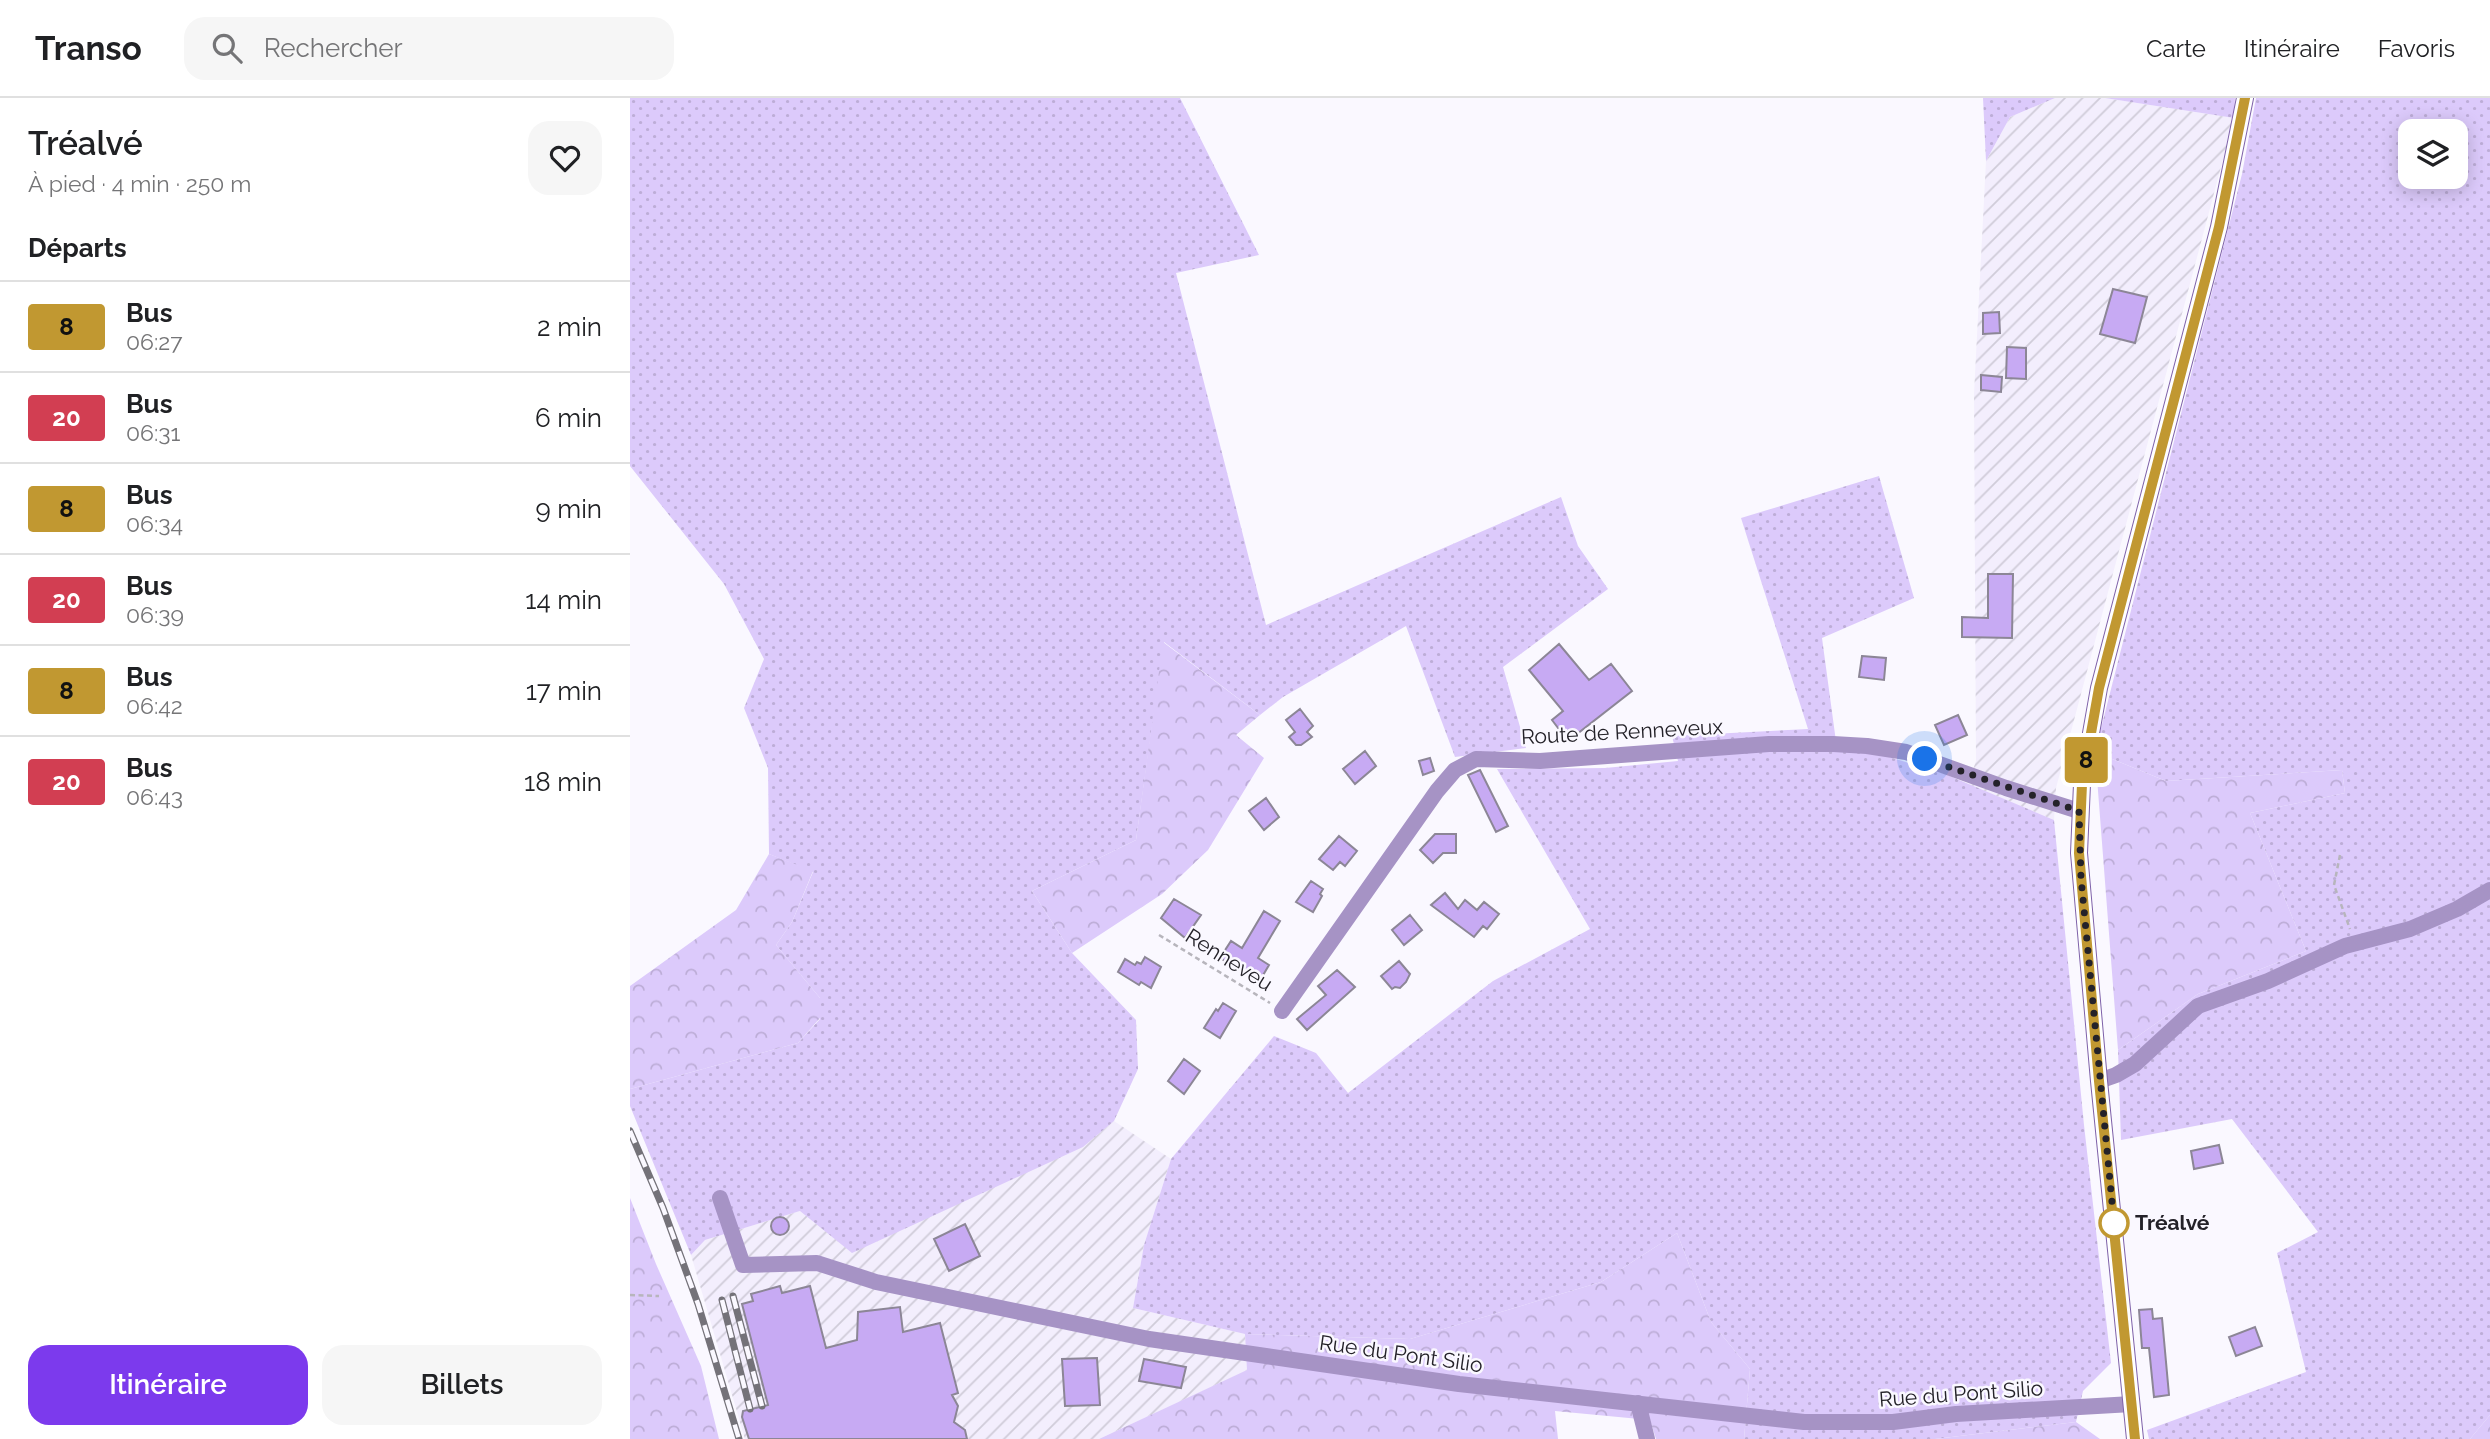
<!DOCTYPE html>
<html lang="fr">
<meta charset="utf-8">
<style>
body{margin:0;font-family:Raleway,sans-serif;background:#f6f6f6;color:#202124;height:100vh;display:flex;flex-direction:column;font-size:26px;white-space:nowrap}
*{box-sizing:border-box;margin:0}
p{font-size:23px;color:#757577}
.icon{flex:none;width:38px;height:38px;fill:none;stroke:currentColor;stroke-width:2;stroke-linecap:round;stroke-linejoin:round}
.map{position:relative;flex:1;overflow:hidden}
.drawer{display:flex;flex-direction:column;background:#fff;width:630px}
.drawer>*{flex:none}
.badge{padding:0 14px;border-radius:5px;font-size:24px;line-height:46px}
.controls{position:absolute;left:1768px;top:21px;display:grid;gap:14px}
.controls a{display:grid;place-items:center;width:70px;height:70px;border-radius:14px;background:#fff;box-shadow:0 4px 18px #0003;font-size:35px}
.you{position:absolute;width:35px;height:35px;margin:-18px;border:5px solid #fff;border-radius:50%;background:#1a73e8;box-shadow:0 0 0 10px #1a73e833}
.map>.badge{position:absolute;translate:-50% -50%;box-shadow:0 0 0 4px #fff}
h2{padding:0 28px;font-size:26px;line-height:63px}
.round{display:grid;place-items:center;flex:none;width:74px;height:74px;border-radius:21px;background:#f6f6f6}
.headline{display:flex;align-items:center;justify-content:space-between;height:119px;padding:0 28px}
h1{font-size:33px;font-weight:600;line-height:52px}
.primary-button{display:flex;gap:14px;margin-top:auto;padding:14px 28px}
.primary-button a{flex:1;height:80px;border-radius:21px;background:#7c3aed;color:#fff;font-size:28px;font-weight:600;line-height:80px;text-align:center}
.primary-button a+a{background:#f6f6f6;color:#202124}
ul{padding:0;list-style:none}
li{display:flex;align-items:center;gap:21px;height:91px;padding:0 28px;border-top:2px solid #e0e0e0}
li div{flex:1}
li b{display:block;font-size:26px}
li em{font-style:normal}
li .badge{min-width:77px;font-weight:700;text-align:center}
header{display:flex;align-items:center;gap:42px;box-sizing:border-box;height:98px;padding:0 35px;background:#fff;border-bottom:2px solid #e0e0e0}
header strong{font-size:33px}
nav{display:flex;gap:38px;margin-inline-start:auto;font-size:24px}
.search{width:490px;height:63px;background:#f6f6f6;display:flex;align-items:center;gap:18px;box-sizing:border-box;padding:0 24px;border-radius:21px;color:#757577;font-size:26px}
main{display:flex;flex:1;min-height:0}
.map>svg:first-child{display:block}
</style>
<header>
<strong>Transo</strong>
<div class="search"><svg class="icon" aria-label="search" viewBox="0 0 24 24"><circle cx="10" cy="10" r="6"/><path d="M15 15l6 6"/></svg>Rechercher</div>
<nav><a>Carte</a><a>Itinéraire</a><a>Favoris</a></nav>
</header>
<main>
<section class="drawer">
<div class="headline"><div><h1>Tréalvé</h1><p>À pied · 4 min · 250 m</p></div><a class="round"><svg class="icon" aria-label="heart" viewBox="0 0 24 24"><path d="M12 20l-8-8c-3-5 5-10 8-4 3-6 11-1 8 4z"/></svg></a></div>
<h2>Départs</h2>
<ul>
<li><span class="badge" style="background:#c19831;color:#111">8</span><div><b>Bus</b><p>06:27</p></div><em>2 min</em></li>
<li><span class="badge" style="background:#d23e52;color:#fff">20</span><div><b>Bus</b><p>06:31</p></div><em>6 min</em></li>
<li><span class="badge" style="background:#c19831;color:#111">8</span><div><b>Bus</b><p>06:34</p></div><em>9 min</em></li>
<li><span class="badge" style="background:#d23e52;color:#fff">20</span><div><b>Bus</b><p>06:39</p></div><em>14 min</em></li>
<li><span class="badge" style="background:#c19831;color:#111">8</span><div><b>Bus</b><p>06:42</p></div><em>17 min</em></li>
<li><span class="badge" style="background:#d23e52;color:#fff">20</span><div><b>Bus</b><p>06:43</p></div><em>18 min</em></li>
</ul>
<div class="primary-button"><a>Itinéraire</a><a>Billets</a></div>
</section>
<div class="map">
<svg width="1860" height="1341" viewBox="0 0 1860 1341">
<defs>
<pattern id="industrial-furrows" width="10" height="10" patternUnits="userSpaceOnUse" patternTransform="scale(1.75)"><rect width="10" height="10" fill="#f3eefd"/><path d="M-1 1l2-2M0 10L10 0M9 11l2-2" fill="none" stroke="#d0ccd9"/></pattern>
<pattern id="grass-dots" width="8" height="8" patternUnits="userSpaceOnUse" patternTransform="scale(1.75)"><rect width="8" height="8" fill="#dccafb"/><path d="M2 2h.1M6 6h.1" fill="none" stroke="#bdadd7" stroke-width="1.8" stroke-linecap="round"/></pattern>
<pattern id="forest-crowns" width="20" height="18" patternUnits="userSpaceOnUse" patternTransform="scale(1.75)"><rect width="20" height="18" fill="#dccafb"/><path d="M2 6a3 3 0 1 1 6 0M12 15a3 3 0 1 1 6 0" fill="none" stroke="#bdadd7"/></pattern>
</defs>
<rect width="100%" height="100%" fill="#faf8ff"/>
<path fill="url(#industrial-furrows)" d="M1425,0H1475L1604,20L1426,690L1424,722L1338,686L1346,663L1344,296L1356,63L1380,19Z
M484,1023L541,1061L514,1147L503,1210L615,1236L618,1272L469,1341H115L61,1157L75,1142L170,1113L453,1049Z"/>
<path fill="url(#grass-dots)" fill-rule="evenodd" d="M0,0H550L629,157L546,175L636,527L931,399L948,448L978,491L873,569L896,650L825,659L776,528L653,599L630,617L534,544L506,742L402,793L442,855L506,922L508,971L484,1023L453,1049L222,1155L170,1113L75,1142L61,1157L0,1008V991L168,945L190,921V900L146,847L162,824L183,774L139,756L138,670L114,610L134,561L94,486L0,368Z
M1353,0H1425L1380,19L1356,63Z
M1475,0H1605L1604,20Z
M1626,0H1860V1317L1840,1341H1519L1517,1332L1676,1274L1647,1155L1688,1134L1602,1021L1491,1042L1488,952L1568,896L1676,853L1620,715L1715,695L1712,672L1536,683L1465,654L1612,76ZM1780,33H1825V79H1780Z
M1249,378L1284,500L1192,540L1207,651L1256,658L1315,676L1424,722L1454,1027L1481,1265L1453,1293L1446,1324L1305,1341H1114L1120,1271L1081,1224L1047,1135L971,1184L780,1241L615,1236L503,1210L514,1147L541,1061L644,938L686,955L718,995L863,883L960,831L867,671L975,670L1048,663L1042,638L1178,631L1111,420Z"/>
<path fill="url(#forest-crowns)" d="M533,544L630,617L606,637L634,660L578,752L532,796L442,855L402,793L506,742Z
M1465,654L1536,683L1712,672L1715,695L1620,715L1676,853L1568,896L1488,952Z
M139,756L183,773L162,824L146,847L190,900V920L168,945L0,991V888L106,812Z
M0,1100L26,1166L71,1268L89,1341H0Z
M1047,1135L1081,1224L1120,1271L1114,1341H1026L1020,1322L925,1313L928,1341H469L617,1272L615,1236L780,1241L971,1184Z
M1860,1317V1341H1840Z
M1446,1324L1470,1341H1305Z"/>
<path fill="#c7aaf3" stroke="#8c8696" stroke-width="2" d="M1483,191L1517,199L1505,245L1470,236Z
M1369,214L1370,235L1353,236V215Z
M1377,249L1396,250V281L1376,280Z
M1351,277L1372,279L1371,294L1351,292Z
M1358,476H1383L1382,540L1332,539V519L1358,520Z
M929,546L959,582L981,566L1002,593L938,643L922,622L933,613L899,572Z
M1232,558L1256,560L1254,582L1229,579Z
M670,611L683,628L677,634L682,639L671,647H666L659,639L665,634L656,622Z
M1328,617L1337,637L1314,647L1305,627Z
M735,653L746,668L725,686L713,671Z
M800,660L804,673L793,677L789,663Z
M850,672L878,728L866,734L838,677Z
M636,700L649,719L634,732L619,713Z
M805,736H826V755H813L803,765L790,752Z
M709,738L727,753L715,768L710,764L703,772L689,761Z
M681,783L693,791L690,796L692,798L683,814L666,804Z
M815,795L828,811L835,802L847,812L854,804L869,816L857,831L853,828L844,839L801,807Z
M544,801L571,817L555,840L531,820Z
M634,813L650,823L628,860L639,867L629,884L590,860L601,843L612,850Z
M780,817L792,832L774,847L762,832Z
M515,859L531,869L521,890L511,884L509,887L488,874L495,861L505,867L507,864L511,866Z
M769,863L780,876L776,884L770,890L765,889L762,891L751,878Z
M707,872L725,889L677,932L667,921L696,897L688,888Z
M593,905L606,913L590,940L574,930L586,911L588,913Z
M554,961L570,973L554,996L538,983Z
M1589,1047L1593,1065L1564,1071L1561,1053Z
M141 1128a9 9 0 1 1 18 0a9 9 0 1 1-18 0Z
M335,1126L350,1158L319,1173L304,1141Z
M150,1188L152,1195L180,1188L196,1250L227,1242L228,1214L270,1209L273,1234L310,1225L328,1295L322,1297L328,1308L324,1324L335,1332L337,1341H119L112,1319L113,1313L138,1307L112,1206L123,1203L121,1196Z
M1522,1211L1523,1221L1532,1220L1539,1297L1524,1299L1519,1250H1512L1509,1212Z
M1625,1229L1632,1248L1606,1258L1599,1239Z
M467,1260L470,1307L435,1308L432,1261Z
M514,1261L556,1269L551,1290L509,1283Z"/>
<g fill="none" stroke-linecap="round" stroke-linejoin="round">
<path stroke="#b7b5bc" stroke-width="2.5" stroke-dasharray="5 3.5" stroke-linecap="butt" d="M1710,757L1704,787L1720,831
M529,837L640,905
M0,1197L29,1198"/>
<path stroke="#a693c5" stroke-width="16" d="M652,913L807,693L825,672L846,661L910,663L1139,646H1203L1237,648L1276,654L1376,690L1449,713
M1469,983L1486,977L1505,966L1568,908L1638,883L1715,848L1780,831L1827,811L1860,792
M90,1100L113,1167L187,1165L246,1184L519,1241L829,1286L1174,1324H1263L1326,1316L1502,1306
M1008,1305L1017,1341"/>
<path stroke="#7e61a9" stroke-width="18" d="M1505,1341L1469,983L1449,755L1452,686L1469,590L1589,129L1615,0"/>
<g stroke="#747279" stroke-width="7">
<path id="rail" d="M0,1033L33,1110L68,1206L109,1341
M103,1198L132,1308
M92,1202L120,1311"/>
</g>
<use href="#rail" stroke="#faf8ff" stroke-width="4.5" stroke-dasharray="13" stroke-linecap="butt"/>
</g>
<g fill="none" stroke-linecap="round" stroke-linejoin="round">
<g stroke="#fff" stroke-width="16">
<path id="line" d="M1505,1341L1469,983L1449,755L1452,686L1469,590L1589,129L1615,0"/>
</g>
<use href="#line" stroke="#c19831" stroke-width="10"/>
<path stroke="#242229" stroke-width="7" stroke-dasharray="0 12.6" d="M1295,661L1449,713L1451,780L1484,1125"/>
</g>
<circle fill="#fff" stroke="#c19831" stroke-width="3.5" cx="1484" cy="1125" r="14"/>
<g text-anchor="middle" stroke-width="5" stroke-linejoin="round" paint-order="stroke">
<g font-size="21" fill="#242229" stroke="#faf8ff">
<text transform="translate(992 634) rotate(-3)" y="7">Route de Renneveux</text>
<text transform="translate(599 862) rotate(32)" y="7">Renneveu</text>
<text transform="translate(771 1256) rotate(8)" y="7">Rue du Pont Silio</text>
<text transform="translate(1331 1296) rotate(-4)" y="7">Rue du Pont Silio</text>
</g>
<g font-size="21" font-weight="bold" fill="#242229" stroke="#faf8ff" text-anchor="start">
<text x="1505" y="1132">Tréalvé</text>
</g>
</g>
</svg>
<div class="controls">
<a><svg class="icon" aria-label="layers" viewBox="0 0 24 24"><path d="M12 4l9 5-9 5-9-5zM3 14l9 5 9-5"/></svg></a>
</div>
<div class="you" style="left:1295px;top:661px"></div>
<b class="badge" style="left:1456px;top:662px;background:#c19831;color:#111">8</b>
</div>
</main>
